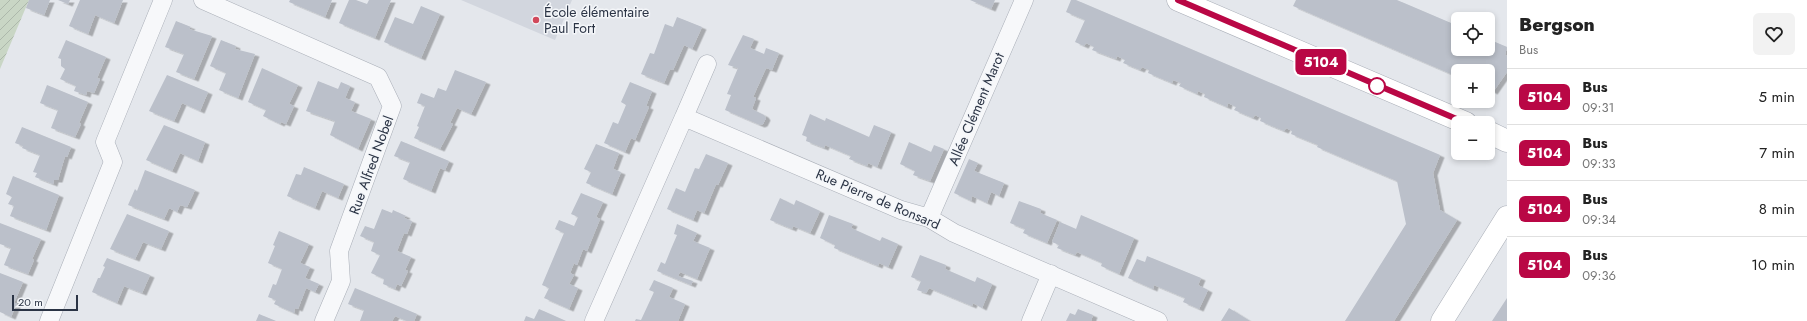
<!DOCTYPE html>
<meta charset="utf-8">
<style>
body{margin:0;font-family:Jost,sans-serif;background:#f2f2f2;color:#222;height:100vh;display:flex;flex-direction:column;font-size:15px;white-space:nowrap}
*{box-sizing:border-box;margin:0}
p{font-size:13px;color:#767676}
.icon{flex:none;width:22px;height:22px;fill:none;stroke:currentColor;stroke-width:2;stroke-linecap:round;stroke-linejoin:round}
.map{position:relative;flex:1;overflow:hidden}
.panel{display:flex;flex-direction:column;background:#fff;width:300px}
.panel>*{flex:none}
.badge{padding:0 8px;border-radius:6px;font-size:14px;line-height:26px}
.tools{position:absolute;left:1451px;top:12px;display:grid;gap:8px}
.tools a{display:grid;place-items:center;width:44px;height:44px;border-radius:6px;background:#fff;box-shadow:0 2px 6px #0003;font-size:20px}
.scale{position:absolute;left:12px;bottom:10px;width:66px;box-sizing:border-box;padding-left:4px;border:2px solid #2b3445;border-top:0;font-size:11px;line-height:14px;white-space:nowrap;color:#2b3445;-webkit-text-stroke:3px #f4f6f9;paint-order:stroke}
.map>.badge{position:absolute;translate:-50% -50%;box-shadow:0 0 0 2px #fff}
.round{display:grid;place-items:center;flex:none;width:42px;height:42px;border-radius:6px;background:#f2f2f2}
.overview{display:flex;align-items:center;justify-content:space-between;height:68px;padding:0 12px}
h1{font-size:19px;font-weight:800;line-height:30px}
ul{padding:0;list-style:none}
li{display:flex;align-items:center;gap:12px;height:56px;padding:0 12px;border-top:1px solid #e0e0e0}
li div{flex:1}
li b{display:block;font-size:15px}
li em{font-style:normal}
li .badge{min-width:44px;font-weight:700;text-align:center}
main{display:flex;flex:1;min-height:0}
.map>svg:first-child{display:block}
</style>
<main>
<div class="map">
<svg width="1507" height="321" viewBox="0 0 1507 321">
<defs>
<pattern id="garden-furrows" width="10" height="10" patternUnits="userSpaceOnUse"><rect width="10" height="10" fill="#c9d6c5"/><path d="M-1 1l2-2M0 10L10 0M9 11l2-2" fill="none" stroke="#adb8ab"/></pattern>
<filter id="shadow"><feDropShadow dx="4.5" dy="2.5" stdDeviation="0" flood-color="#0004"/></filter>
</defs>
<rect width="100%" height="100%" fill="#e4e7ec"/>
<path fill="#d2d6de" d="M461,0H572L555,40Z"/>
<path fill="url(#garden-furrows)" d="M0,0H29L0,69Z"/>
<path fill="#bbc0ca" filter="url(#shadow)" d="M29,0H50L44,15L26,8Z
M58,0H70L68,4Z
M80,0H123L114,23L95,15L88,34L69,26Z
M290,0H332L325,17L289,2Z
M349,0H356L367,4L369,0H391L375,38L339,23Z
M970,0H995L991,9Z
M1071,0H1076L1440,155L1433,173L1440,210L1457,220L1394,321H1345L1406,224L1397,181L1317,147L1318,145L1291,134L1292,131L1286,128L1284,131L1260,121L1261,118L1255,115L1253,118L1234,110L1236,107L1228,103L1227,107L1204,97L1205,94L1198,91L1197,94L1179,86L1181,83L1173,80L1172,83L1148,73L1149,70L1142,67L1140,70L1123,63L1125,60L1117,56L1116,59L1092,50L1094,47L1086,43L1084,46L1075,42L1085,20L1066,12Z
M1296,0H1397L1458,26V49H1488V39L1507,47L1505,55L1507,56V72L1493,92L1488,89V71H1458V77L1293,6Z
M421,6L440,14L421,58L384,42L395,17L413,24Z
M677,17L702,27L692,49L684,45L673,70L670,69L664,83L641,74L650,53L654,54L665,24L673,27Z
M176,21L191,27L189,29L212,36L194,79L176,72L184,54L165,47Z
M743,35L754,39L750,48L764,54L766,48L779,53L772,70L766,68L753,97L756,98L752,109L764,115L766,118L763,124L760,125L725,110L731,95L727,94L738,68L728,65Z
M66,40L106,57L97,78L100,79L94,93L87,91L86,95L74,91L76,86L60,79L65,69L61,66V59L58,58Z
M221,40L236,46L235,49L255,54L238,98L219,90L226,73L210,66Z
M262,68L298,85L289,104L294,106L286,124L281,122L280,124L263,116L266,110L248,102Z
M455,70L486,82L471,114L457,108L450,123L453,124L440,149L414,138L419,127L417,126L425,106L417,103L421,93L434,98L438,88L446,91Z
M167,75L208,92L200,111L182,103L174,121L149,111Z
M318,81L338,89L341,82L350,86L345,98L355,102L351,111L371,119L358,149L330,135L335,121L306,111Z
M630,82L652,91L646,106L649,107L642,123L635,140L631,138L625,152L604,143L613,122L618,124L626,105L621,102Z
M47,85L88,102L79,123L81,124L75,137L51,128L58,110L40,103Z
M810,114L825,121L826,118L869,137L874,125L891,132L877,167L868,163L867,166L849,159L851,156L825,145L824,148L806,141L807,137L802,135Z
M164,125L205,142L198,161L180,153L172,171L146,160Z
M22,127L71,147L67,157L65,156L58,180H54L53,184L35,177L37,173L33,172L40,155L22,148L23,146L15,143Z
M401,141L449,161L445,170L440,168L431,191L403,179L410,162L394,156Z
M909,142L931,152L934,145L944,149L930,181L913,175L915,171L900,164Z
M596,144L619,153L613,169L621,172L612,194L586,183L591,172L584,169Z
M706,154L728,163L718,185L716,184L704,213L697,210L693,220L667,209L676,188L685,192L695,168L699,169Z
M969,159L978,163L974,171L1004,183L999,196L991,192L987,203L972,196L971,201L954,193Z
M304,167L344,184L338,198L322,191L315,208L287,196L296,174L301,175Z
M145,170L195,190L187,207L180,205L177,212L169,208L164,219L128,205L135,189L137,191Z
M13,176L59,195L46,230L10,216L14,206L8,204L12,197L6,194Z
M581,193L603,202L596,217L600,219L587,251L583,249L577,265L574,263L570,273L574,275L569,284L578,288L569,309L544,298L549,288L542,285L564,233L555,229L559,220L574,226L578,217L571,214Z
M780,198L794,205L796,200L820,211L810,233L793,226L792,229L770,220Z
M1019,201L1041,209L1040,213L1057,220L1047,243L1023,233L1025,229L1010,223Z
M382,209L392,213L393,210L406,216L404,218L412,221L407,234L404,233L397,251L411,257L405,270L408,271L401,286L397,284L395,289L383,284L384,279L371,273L380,255L371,251L374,242L360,236L365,226L374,229Z
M127,214L169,231L161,249L143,242L135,259L110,249Z
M829,215L853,224L851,228L880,241L882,237L898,244L888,267L879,263L878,266L834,248L835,245L820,238Z
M1081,215L1134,238L1119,274L1101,266L1102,263L1077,252L1075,255L1057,248L1059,245L1052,242L1060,222L1076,229Z
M0,223L41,239L32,259L34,260L28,274L4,265L11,248L0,244Z
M677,224L697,233L693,241L710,248L697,279L680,272L678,276L693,281L691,285L657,271L661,262L665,264L671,249L677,235L674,234Z
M279,231L309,244L300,263L310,267L305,278L319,284L315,292L306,288L298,309L295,308L294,313L274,304L276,300L268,297L273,284L276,285L282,269L268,263L275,246L273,245Z
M920,255L946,265L945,269L975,282L977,277L992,284L982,308L973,303L972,306L929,288L926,293L917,290L921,281L911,277Z
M1147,256L1201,278L1198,285L1208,290L1199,309L1183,302L1185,298L1154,285L1153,289L1128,278L1137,259L1145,262Z
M107,258L150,275L142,293L124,286L117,303L92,292L98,278H100L105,267L103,266Z
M0,273L23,282L14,303H17L11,317L0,312Z
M654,280L673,288L669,297L685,304L678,321H635L636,319L641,320L654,292L649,290Z
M355,288L417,314L414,321H407L395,316L392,321H360L364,310L348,304Z
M1507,298V321H1492Z
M1229,308L1250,321H1221Z
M539,309L566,321H524L526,316L534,319Z
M1078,309L1093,315L1091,321H1066L1070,313L1075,315Z
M259,314L276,321H256Z"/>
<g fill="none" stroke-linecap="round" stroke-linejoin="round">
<g stroke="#a9aeb7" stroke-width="19">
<path id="street" d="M203,0L378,77L392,106L339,251L341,281L324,321
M684,117L707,64
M929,218L1024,0
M49,321L113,162L105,142L163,0
M594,321L684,117L901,210L929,218L954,233L1158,321
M1031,321L1051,274"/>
</g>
<g stroke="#a9aeb7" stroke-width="23">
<path id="secondary" d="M1178,0L1466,123
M1488,132L1507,141
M1442,321L1507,217"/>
</g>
<use href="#street" stroke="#f7f8fa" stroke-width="18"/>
<use href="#secondary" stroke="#fff" stroke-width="22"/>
</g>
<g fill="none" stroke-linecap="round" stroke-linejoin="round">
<g stroke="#fff" stroke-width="9">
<path id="line" d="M1178,0L1466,123"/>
</g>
<use href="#line" stroke="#b90745" stroke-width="6"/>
</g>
<circle fill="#d1495b" stroke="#f4f6f9" stroke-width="1.5" cx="536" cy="20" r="4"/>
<circle fill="#fff" stroke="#b90745" stroke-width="2" cx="1377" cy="86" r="8"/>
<g text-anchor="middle" stroke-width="3" stroke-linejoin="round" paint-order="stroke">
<g font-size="14" fill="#2b3445" stroke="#f4f6f9" text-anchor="start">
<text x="544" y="17">École élémentaire<tspan x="544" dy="16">Paul Fort</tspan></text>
</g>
<g font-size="14" fill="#2b3445" stroke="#f4f6f9">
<text transform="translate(976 109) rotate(-67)" y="5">Allée Clément Marot</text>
<text transform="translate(371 165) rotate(-70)" y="5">Rue Alfred Nobel</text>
<text transform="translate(878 199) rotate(23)" y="5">Rue Pierre de Ronsard</text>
</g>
</g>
</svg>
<div class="tools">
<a><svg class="icon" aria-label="locate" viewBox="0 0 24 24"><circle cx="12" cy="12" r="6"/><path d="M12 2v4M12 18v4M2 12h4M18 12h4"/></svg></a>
<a>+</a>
<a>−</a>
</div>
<div class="scale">20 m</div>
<b class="badge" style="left:1321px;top:62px;background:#b90745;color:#fff">5104</b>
</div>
<section class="panel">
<div class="overview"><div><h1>Bergson</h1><p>Bus</p></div><a class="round"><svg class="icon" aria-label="heart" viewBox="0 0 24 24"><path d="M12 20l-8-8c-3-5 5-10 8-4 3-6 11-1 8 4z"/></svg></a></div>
<ul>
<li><span class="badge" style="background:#b90745;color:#fff">5104</span><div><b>Bus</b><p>09:31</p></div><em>5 min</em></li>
<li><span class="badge" style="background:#b90745;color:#fff">5104</span><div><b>Bus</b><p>09:33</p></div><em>7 min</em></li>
<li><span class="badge" style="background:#b90745;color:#fff">5104</span><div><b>Bus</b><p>09:34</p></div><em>8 min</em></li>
<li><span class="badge" style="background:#b90745;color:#fff">5104</span><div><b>Bus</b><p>09:36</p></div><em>10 min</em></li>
</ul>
</section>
</main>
